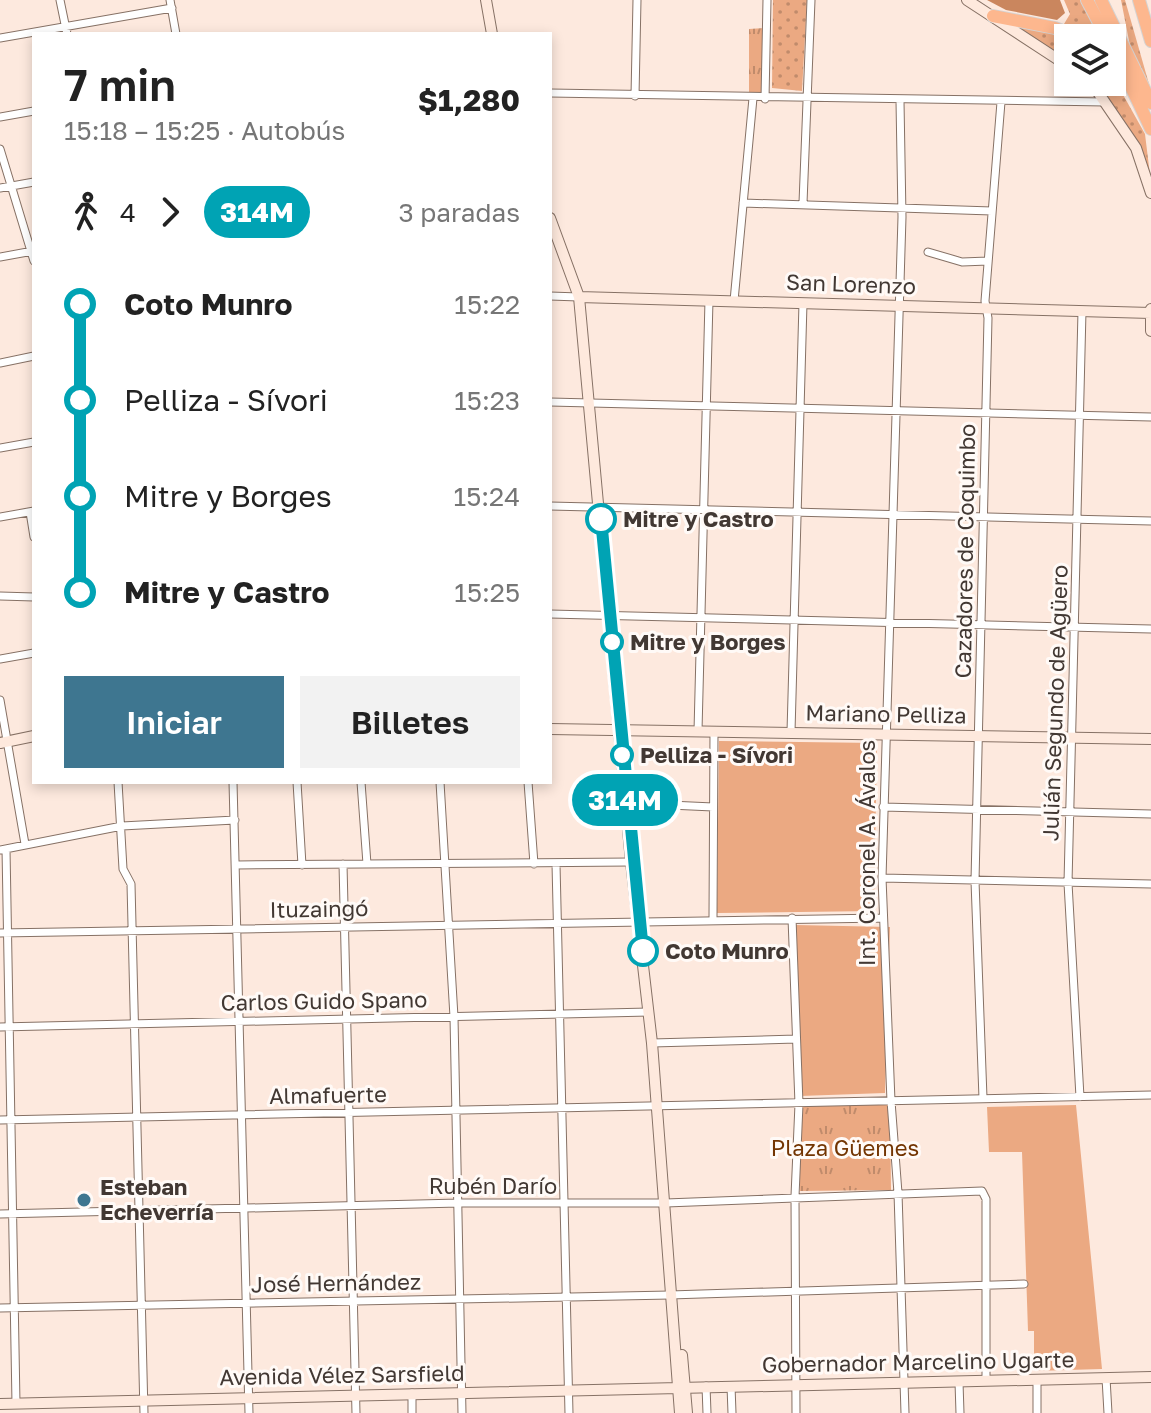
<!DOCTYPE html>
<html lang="es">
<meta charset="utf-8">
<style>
body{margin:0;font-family:"Golos Text",sans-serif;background:#f2f2f2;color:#222;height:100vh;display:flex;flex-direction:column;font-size:30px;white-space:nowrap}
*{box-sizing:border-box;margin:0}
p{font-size:26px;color:#767676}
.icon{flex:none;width:44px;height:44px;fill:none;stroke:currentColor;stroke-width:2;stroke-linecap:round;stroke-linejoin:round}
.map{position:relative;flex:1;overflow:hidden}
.details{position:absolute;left:32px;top:32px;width:520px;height:752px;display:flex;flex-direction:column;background:#fff;border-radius:0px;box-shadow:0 4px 12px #0003}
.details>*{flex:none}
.badge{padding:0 16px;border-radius:26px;font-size:28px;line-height:52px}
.controls{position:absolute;left:1054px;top:24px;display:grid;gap:16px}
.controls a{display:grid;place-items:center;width:72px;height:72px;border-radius:0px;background:#fff;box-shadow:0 4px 12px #0003;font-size:40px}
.map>.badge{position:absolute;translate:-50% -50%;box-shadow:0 0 0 4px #fff}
.legs{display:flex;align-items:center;gap:12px;height:88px;padding:0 32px;font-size:26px}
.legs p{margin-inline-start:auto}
.overview{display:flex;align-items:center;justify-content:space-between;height:136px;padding:0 32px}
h1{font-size:44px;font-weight:600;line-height:60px}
.button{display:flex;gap:16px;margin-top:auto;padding:16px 32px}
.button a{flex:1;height:92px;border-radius:0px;background:#3e7690;color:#fff;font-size:32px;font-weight:600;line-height:92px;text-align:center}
.button a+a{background:#f2f2f2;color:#222}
ul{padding:0 32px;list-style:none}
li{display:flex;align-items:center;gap:28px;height:96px;font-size:30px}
li i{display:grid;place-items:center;width:12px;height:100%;margin:0 10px;background:currentColor}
li i::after{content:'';width:20px;height:20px;margin:-10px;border:6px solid;border-radius:50%;background:#fff}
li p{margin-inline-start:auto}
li:first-child i{background:linear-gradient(#0000 50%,currentColor 0)}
li:last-child i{background:linear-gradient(currentColor 50%,#0000 0)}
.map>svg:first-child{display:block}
</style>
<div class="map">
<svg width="1151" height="1413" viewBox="0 0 1151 1413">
<defs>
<pattern id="grass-dots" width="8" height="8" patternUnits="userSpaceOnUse" patternTransform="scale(2)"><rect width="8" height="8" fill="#eba982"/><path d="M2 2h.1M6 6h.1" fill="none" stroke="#c08b6b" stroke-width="1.8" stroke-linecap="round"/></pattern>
<pattern id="park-tufts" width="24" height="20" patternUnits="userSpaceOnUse" patternTransform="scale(2)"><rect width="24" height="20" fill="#eba982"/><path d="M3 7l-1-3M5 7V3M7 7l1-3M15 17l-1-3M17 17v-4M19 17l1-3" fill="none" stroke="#c08b6b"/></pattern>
</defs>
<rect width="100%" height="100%" fill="#fde9de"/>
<path fill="url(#grass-dots)" d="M773,0H807L802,91L772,88Z
M1064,0H1081L1099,38C1087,38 1071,34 1064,24L1070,14Z
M1121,0H1125L1151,91L1131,51Z
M1014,24L1068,38V61Z
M1112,75L1145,134L1151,183L1139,146L1097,82H1112Z"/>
<path fill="url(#park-tufts)" d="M766,28L765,99L749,98V29Z
M890,1104L891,1190L800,1191L799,1105Z"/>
<path fill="#eba982" d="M719,741L877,743L874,911L717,913Z
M796,925L890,927L885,1093L800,1096Z
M1076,1105L1102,1369L1034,1371V1331H1028L1022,1152H989L987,1107Z"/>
<path fill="#ca865e" d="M987,0H1060L1065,13L1057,20L1006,10Z"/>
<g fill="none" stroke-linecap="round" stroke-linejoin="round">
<g stroke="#867165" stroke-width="9">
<path id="street" d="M60,0L67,34
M170,0L176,34
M0,38L172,8
M550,93L1105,102
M635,96L637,0
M765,99L767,0
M900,101L902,217L882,878L891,1101L898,1193L905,1413
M0,117L34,111
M0,149L34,261
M0,188L34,182
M743,203L992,211
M803,203L811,0
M928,252L962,262L988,261
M0,257L33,251
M550,296L579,297
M734,301L753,98
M0,363L34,356
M550,402L1151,417
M0,448L34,442
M550,506L1151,521
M30,512L34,537
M0,517L34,511
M0,596L34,597
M550,614L1151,629
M0,659L34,653
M0,700L25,844
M698,731L709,300
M791,732L803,303
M118,782L123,869L131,884L144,1413
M233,782L249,1413
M297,782L302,865
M361,782L367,864
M440,782L454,1017L462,1413
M528,782L534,864
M626,803L713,807
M883,807L1151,814
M6,849L16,1403
M0,850L122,826L235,820
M343,864L356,1413
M556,864L569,1413
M237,865L631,862
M882,878L1151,884
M792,918L799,1104L795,1196L796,1413
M713,919L714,731
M0,933L882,918
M0,1027L649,1012
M652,1043L796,1039
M1080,1097L1068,883L1082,311
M983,1098L975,881L988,318L985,301L1001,102
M0,1120L1151,1095
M0,1214L459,1203H666L982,1191L986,1199V1381
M0,1308L670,1295L1024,1284
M1106,1378L1108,1413
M1037,1380V1413
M959,1382L960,1413
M706,1386L707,1413
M731,1386L732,1413
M412,1393V1413"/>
</g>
<g stroke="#867165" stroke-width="12">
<path id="secondary" d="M486,0L492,34
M967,0L1068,66
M1091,82L1136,148L1151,193
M550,218L579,297L631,862L652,1043L680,1413
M579,297L1151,313
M1151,309V331
M550,729L1151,739
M0,743L34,736
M682,1355L687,1413
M0,1404L1151,1377"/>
</g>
<g stroke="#d5d3d2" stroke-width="14">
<path id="highway" d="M1087,0L1107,38
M1101,0L1151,103
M1139,0L1151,41
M993,16L1055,28L1080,38
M1112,47L1151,129"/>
</g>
<use href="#street" stroke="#fff" stroke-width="7"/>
<use href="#secondary" stroke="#fee9dd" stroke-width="10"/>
<use href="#highway" stroke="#fdb78e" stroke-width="12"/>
</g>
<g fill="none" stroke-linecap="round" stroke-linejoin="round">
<g stroke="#fff" stroke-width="18">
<path id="line-1" d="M601,519L643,951"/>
</g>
<use href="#line-1" stroke="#00a3b4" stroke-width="12"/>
</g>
<g fill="#fff" stroke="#00a3b4" stroke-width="4">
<circle cx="601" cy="519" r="14"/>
<circle cx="612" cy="642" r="10"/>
<circle cx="622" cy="755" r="10"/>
<circle cx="643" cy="951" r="14"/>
</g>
<circle fill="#3e7690" stroke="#fffaf7" stroke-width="3" cx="84" cy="1200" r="8"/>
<g text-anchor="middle" stroke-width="6" stroke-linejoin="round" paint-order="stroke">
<g font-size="22" fill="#423833" stroke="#fffaf7">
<text transform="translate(851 284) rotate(2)" y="8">San Lorenzo</text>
<text transform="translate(965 551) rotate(-89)" y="8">Cazadores de Coquimbo</text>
<text transform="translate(1055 703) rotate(-88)" y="8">Julián Segundo de Agüero</text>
<text transform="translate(886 714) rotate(1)" y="8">Mariano Pelliza</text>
<text transform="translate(867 853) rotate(-90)" y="8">Int. Coronel A. Ávalos</text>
<text transform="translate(319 909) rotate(-1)" y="8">Ituzaingó</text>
<text transform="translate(324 1001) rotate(-1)" y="8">Carlos Guido Spano</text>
<text transform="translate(328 1095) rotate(-1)" y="8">Almafuerte</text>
<text x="493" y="1194">Rubén Darío</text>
<text transform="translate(336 1283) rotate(-1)" y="8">José Hernández</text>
<text transform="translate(918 1362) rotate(-1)" y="8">Gobernador Marcelino Ugarte</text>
<text transform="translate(342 1375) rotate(-1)" y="8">Avenida Vélez Sarsfield</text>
</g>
<g font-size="22" font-weight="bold" fill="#423833" stroke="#fffaf7" text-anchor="start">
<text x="623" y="527">Mitre y Castro</text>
<text x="630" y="650">Mitre y Borges</text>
<text x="640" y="763">Pelliza - Sívori</text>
<text x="665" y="959">Coto Munro</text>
</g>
<g font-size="22" fill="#733502" stroke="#fffaf7">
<text x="845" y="1156">Plaza Güemes</text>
</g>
<g font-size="22" font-weight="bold" fill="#423833" stroke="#fffaf7" text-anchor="start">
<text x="100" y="1195">Esteban<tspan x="100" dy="25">Echeverría</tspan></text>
</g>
</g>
</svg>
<div class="controls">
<a><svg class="icon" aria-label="layers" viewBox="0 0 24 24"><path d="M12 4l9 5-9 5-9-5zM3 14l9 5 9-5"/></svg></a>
</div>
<b class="badge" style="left:625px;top:800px;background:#00a3b4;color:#fff">314M</b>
<section class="details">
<div class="overview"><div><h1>7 min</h1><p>15:18 – 15:25 · Autobús</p></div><b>$1,280</b></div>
<div class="legs"><svg class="icon" aria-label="walk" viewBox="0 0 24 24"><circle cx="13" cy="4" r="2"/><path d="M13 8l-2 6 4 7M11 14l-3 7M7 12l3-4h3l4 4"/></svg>4<svg class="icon" aria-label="forward" viewBox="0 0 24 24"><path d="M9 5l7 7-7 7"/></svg><b class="badge" style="background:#00a3b4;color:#fff">314M</b><p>3 paradas</p></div>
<ul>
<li><i style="color:#00a3b4"></i><b>Coto Munro</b><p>15:22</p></li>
<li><i style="color:#00a3b4"></i><span>Pelliza - Sívori</span><p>15:23</p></li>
<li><i style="color:#00a3b4"></i><span>Mitre y Borges</span><p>15:24</p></li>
<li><i style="color:#00a3b4"></i><b>Mitre y Castro</b><p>15:25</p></li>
</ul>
<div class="button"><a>Iniciar</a><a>Billetes</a></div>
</section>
</div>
